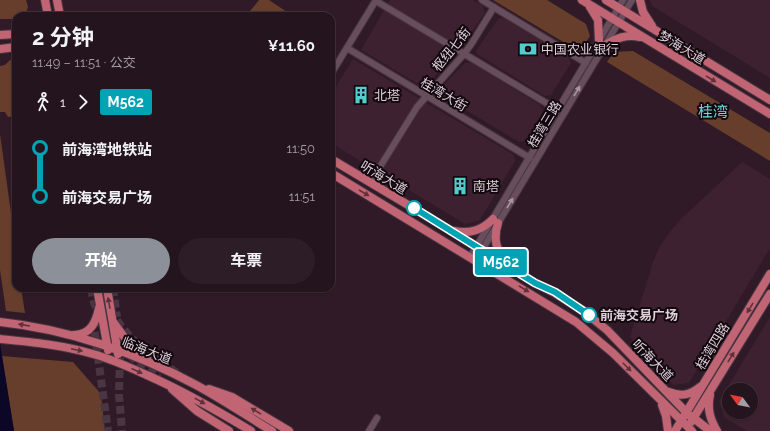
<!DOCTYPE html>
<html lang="zh">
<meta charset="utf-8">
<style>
body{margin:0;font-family:Raleway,"Noto Sans SC",sans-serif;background:#2c1d26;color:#f1f3f6;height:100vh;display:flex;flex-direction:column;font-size:15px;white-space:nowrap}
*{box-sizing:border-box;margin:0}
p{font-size:13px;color:#a39ea4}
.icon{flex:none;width:22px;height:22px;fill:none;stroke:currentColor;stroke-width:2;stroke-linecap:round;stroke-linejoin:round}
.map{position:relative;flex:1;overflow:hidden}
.drawer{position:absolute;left:12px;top:12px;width:323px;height:280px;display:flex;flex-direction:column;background:#24141d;border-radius:12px;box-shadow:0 1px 3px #0004,0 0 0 1px #41333b}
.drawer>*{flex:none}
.badge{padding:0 8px;border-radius:3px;font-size:14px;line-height:26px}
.needle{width:26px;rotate:302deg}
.fabs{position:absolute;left:722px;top:383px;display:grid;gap:8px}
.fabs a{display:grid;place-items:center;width:36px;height:36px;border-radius:50%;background:#24141d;box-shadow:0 1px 3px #0004,0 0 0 1px #41333b;font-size:20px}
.map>.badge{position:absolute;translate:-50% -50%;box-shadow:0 0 0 2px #fff}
.legs{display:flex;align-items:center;gap:6px;height:44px;padding:0 20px;font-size:13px}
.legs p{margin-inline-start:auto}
.headline{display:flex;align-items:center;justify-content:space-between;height:68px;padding:0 20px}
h1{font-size:22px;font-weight:700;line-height:30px}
.button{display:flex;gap:8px;margin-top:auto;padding:8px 20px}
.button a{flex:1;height:46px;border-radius:24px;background:#8c9099;color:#fff;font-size:16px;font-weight:700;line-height:46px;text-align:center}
.button a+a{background:#2c1d26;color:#f1f3f6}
ul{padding:0 20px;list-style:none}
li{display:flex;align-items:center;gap:14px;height:48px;font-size:15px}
li i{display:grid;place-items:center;width:6px;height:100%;margin:0 5px;background:currentColor}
li i::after{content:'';width:10px;height:10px;margin:-5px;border:3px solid;border-radius:50%;background:#24141d}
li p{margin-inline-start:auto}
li:first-child i{background:linear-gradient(#0000 50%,currentColor 0)}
li:last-child i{background:linear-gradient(currentColor 50%,#0000 0)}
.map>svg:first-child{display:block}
</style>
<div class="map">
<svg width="770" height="431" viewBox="0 0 770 431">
<rect width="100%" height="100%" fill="#301a27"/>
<path fill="#3e2131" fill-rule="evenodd" d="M390,0H473L483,6L485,13L455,54L428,84L420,85L361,50Z
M650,0H770V78L652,6Z
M504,18L569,58L571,63L551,95L545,96L477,54L476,51L498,19Z
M353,59L514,155L515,161L480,220L465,224L331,143V95Z
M465,63H472L540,105L543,111L525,141L519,142L439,94V90Z
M742,162L770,179V248L689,383L673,385L630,337L653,262L659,248L669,233L681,219Z
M770,317V431H747L724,417L719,401ZM729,390H751V412H729Z"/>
<path fill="#663e2b" d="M0,0H26L28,7L25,16H16V19H0Z
M259,0H269L293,16H246Z
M493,0H547L586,24L590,36L580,52Z
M633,51L770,133V161L607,62L614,52Z
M16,59V116L8,117L5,112H0V66L5,65L10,60Z
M0,134L16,249V288H21L25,313L6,311L0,270Z
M2,356L73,362L101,394L105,431H14Z"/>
<path fill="#0d0727" d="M0,343L14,431H0Z"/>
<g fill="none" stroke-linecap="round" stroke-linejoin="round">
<path stroke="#4a3542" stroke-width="8" stroke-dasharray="8 4" stroke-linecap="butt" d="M91,288C94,310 104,327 117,344
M113,288L117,317
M111,310C126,339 151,355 177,373
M93,320L108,431
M129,355L159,378
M120,358L119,395L122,431"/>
<g stroke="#473640" stroke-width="8">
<path id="minor" d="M482,0L586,63
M376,1L558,110
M347,48L530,158
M331,74L376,0
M370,183L417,107L464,54L472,43L494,7
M470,257L623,0
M476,260L632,0
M369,431L377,418"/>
</g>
<g stroke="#473640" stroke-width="10">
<path id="major" d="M45,0L48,16
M57,0L60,16
M582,0L770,114
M606,0L770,100
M640,0L643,12L652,26
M590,7L598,20L599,41
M0,35L16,34
M604,46C616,38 626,34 640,37
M0,49L16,47
M331,159L450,230L509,267L535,283L555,293L582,310L607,330L686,412L710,431
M331,173L576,322L613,353L692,431
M498,223C493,239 496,250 506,263
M454,231C471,234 482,230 493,219
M97,288L108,350
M107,288L118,354
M0,322C67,329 137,353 196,385C222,399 247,416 272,431
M114,323L127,341L147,358
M75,335C91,334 96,322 99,308
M0,339C31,342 63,345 93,354C112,359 131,368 149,376C185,392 218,411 251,431
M172,389L197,411L229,431
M209,389L232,397L289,431
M669,392C681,397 690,395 700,387
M710,395C707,409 710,419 717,431
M662,405L666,416L668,431
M691,422L770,294
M675,431L770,274"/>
</g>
<use href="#minor" stroke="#684e5c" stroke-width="6"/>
<use href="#major" stroke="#c16473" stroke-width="8"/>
</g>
<defs><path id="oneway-solid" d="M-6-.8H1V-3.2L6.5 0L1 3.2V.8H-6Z"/></defs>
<g fill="#61313b">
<use href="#oneway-solid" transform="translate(711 79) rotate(31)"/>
<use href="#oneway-solid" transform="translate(364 193) rotate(31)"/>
<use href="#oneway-solid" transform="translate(524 289) rotate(31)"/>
<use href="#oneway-solid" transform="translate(109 303) rotate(-100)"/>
<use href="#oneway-solid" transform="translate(750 308) rotate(121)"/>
<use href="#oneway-solid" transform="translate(24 325) rotate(-171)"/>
<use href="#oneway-solid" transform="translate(77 350) rotate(12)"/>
<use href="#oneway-solid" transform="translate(731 357) rotate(-58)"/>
<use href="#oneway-solid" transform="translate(627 367) rotate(45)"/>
<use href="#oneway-solid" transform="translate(137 371) rotate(24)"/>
<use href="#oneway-solid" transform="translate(200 401) rotate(29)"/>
<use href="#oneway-solid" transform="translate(256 411) rotate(-149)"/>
</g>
<g fill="#a996a0">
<use href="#oneway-solid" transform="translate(577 91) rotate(-59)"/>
<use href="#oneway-solid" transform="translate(510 203) rotate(-59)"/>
</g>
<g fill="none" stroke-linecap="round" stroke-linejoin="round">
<g stroke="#fff" stroke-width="9">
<path id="line-1" d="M414,208L535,283L555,292L589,315"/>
</g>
<use href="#line-1" stroke="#00a3b4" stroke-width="6"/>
</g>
<defs>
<g id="bank-bare" transform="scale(1.38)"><path d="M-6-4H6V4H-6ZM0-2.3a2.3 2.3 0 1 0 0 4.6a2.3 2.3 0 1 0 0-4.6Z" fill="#52cdcd" stroke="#12080e" stroke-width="2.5" paint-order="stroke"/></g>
<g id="building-bare" transform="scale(1.38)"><path d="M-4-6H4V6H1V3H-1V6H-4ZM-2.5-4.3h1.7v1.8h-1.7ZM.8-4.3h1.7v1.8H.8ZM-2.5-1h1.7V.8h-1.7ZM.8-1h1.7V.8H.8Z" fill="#52cdcd" stroke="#12080e" stroke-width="2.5" paint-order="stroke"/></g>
</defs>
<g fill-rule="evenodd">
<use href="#bank-bare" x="528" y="49"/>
<use href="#building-bare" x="361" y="95"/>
<use href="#building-bare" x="460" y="186"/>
</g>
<g fill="#fff" stroke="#00a3b4" stroke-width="2">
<circle cx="414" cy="208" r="7"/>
<circle cx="589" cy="315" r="7"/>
</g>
<g text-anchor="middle" stroke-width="4" stroke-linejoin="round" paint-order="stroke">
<g font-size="13" fill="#dfd0d8" stroke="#12080e">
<text transform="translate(682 47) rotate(31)" y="5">梦海大道</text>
<text transform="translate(451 49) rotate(-51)" y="5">枢纽七街</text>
<text transform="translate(444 94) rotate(31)" y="5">桂湾大街</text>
<text transform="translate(544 124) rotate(-59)" y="5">桂湾三路</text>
<text transform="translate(384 177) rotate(31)" y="5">听海大道</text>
<text transform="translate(712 346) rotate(-59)" y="5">桂湾四路</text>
<text transform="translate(147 350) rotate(22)" y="5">临海大道</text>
<text transform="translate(653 360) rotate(46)" y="5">听海大道</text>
</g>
<g font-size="13" fill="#dfd0d8" stroke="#12080e" text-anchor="start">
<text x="541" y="54">中国农业银行</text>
<text x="374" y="100">北塔</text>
<text x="473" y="191">南塔</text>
</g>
<g font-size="13" font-weight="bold" fill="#dfd0d8" stroke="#12080e" text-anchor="start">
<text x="600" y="320">前海交易广场</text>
</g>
<g font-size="15" fill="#6dd9d9" stroke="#12080e">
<text x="713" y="117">桂湾</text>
</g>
</g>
</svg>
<div class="fabs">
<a><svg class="needle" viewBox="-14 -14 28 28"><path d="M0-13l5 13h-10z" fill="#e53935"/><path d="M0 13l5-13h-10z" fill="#a39ea4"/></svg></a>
</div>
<b class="badge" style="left:501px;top:262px;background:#00a3b4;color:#fff">M562</b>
<section class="drawer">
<div class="headline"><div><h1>2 分钟</h1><p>11:49 – 11:51 · 公交</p></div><b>¥11.60</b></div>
<div class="legs"><svg class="icon" aria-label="walk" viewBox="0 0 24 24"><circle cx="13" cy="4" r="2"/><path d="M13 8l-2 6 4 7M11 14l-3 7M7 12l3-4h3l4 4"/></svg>1<svg class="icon" aria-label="forward" viewBox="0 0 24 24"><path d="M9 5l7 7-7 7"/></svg><b class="badge" style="background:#00a3b4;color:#fff">M562</b></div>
<ul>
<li><i style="color:#00a3b4"></i><b>前海湾地铁站</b><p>11:50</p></li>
<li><i style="color:#00a3b4"></i><b>前海交易广场</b><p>11:51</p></li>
</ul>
<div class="button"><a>开始</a><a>车票</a></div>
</section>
</div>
